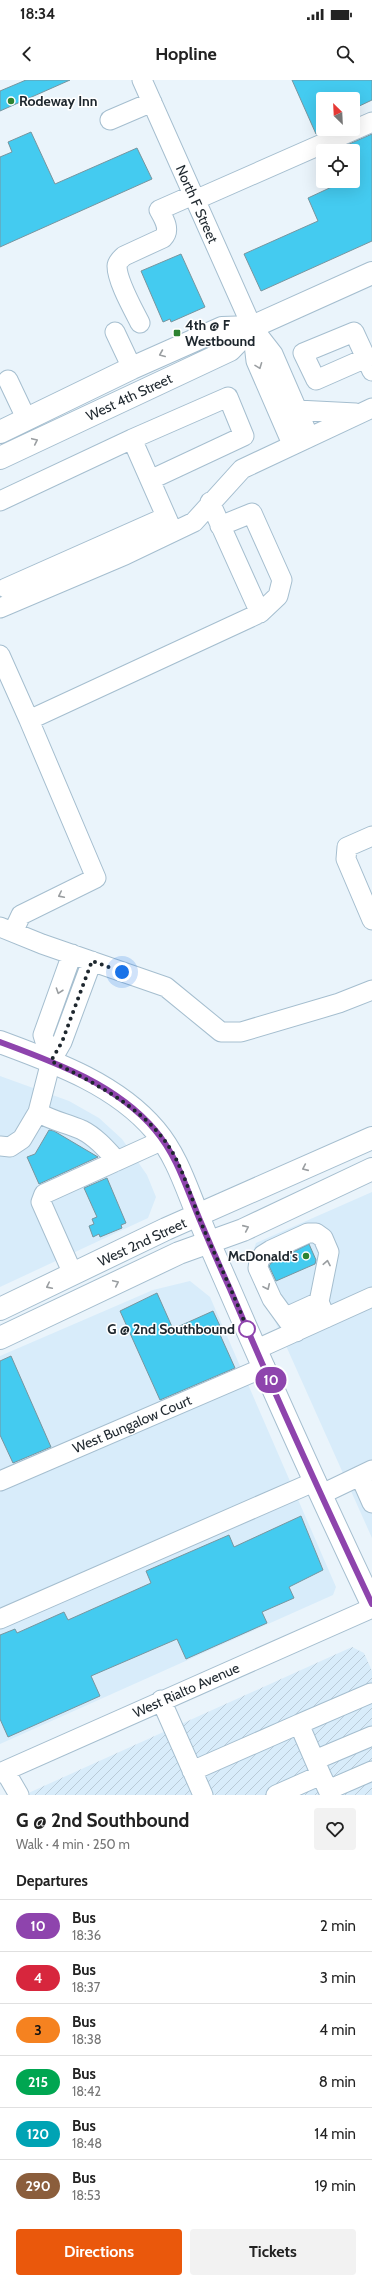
<!DOCTYPE html>
<meta charset="utf-8">
<style>
body{margin:0;font-family:Cabin,sans-serif;background:#f2f2f2;color:#222;height:100vh;display:flex;flex-direction:column;font-size:15px;white-space:nowrap}
*{box-sizing:border-box;margin:0}
p{font-size:13px;color:#767676}
.icon{flex:none;width:22px;height:22px;fill:none;stroke:currentColor;stroke-width:2;stroke-linecap:round;stroke-linejoin:round}
.map{position:relative;height:1715px;overflow:hidden}
.side{display:flex;flex-direction:column;background:#fff;flex:1}
.side>*{flex:none}
.badge{padding:0 8px;border-radius:13px;font-size:14px;line-height:26px}
.needle{width:26px;rotate:336deg}
.buttons{position:absolute;left:316px;top:12px;display:grid;gap:8px}
.buttons a{display:grid;place-items:center;width:44px;height:44px;border-radius:4px;background:#fff;box-shadow:0 4px 16px #0002;font-size:20px}
.you{position:absolute;width:20px;height:20px;margin:-10px;border:3px solid #fff;border-radius:50%;background:#1a73e8;box-shadow:0 0 0 6px #1a73e833}
.map>.badge{position:absolute;translate:-50% -50%;box-shadow:0 0 0 2px #fff}
h2{padding:0 16px;font-size:15px;line-height:36px}
.round{display:grid;place-items:center;flex:none;width:42px;height:42px;border-radius:4px;background:#f2f2f2}
.head{display:flex;align-items:center;justify-content:space-between;height:68px;padding:0 16px}
h1{font-size:19px;font-weight:800;line-height:30px}
.primary-button{display:flex;gap:8px;margin-top:auto;padding:8px 16px}
.primary-button a{flex:1;height:46px;border-radius:4px;background:#ea580c;color:#fff;font-size:16px;font-weight:800;line-height:46px;text-align:center}
.primary-button a+a{background:#f2f2f2;color:#222}
ul{padding:0;list-style:none}
li{display:flex;align-items:center;gap:12px;height:52px;padding:0 16px;border-top:1px solid #e0e0e0}
li div{flex:1}
li b{display:block;font-size:15px}
li em{font-style:normal}
li .badge{min-width:44px;font-weight:700;text-align:center}
.status{display:flex;justify-content:space-between;align-items:center;height:28px;padding:0 20px;background:#fff;direction:ltr}
.status svg{height:11px;fill:currentColor}
header{display:flex;justify-content:space-between;align-items:center;height:52px;padding:0 16px;background:#fff;font-size:18px;font-weight:800}
.map>svg:first-child{display:block}
</style>
<div class="status"><b>18:34</b><svg viewBox="0 0 49 12"><path d="M0 12V9h3v3zM5 12V6h3v6zM10 12V3h3v9zM15 12V0h3v12zM26 1h20v11H26zM47 4h2v5h-2z"/></svg></div>
<header><svg class="icon" aria-label="back" viewBox="0 0 24 24"><path d="M15 5l-7 7 7 7"/></svg>Hopline<svg class="icon" aria-label="search" viewBox="0 0 24 24"><circle cx="10" cy="10" r="6"/><path d="M15 15l6 6"/></svg></header>
<div class="map">
<svg width="372" height="1715" viewBox="0 0 372 1715">
<defs>
<pattern id="industrial-furrows" width="10" height="10" patternUnits="userSpaceOnUse"><rect width="10" height="10" fill="#d8ecfa"/><path d="M-1 1l2-2M0 10L10 0M9 11l2-2" fill="none" stroke="#b9cad7"/></pattern>
</defs>
<rect width="100%" height="100%" fill="#eaf4fb"/>
<path fill="#d8ecfa" d="M0,996L69,1021L99,1038L122,1059L147,1095L156,1117L148,1138L0,1207Z
M372,1112V1458L249,1183L256,1163Z
M190,1201L210,1217L336,1507L333,1515L0,1664V1276L153,1210Z"/>
<path fill="url(#industrial-furrows)" d="M352,1567L364,1573L372,1591V1715H24Z"/>
<path fill="#44cbf0" stroke="#77959f" d="M26,0H70L0,31V11Z
M292,0H372V20L353,29V19H323V52L316,54Z
M31,52L55,104L137,68L152,99L0,167V77L12,72L8,62Z
M372,54V161L261,211L244,174L318,141L308,118L336,105L334,101H353V71H333Z
M181,174L205,227L171,242L170,239L163,242L141,191Z
M49,1050L54,1051L98,1077L39,1104L27,1077L35,1074Z
M107,1098L126,1143L121,1145L122,1148L100,1157L99,1154L93,1157L89,1146L94,1144L92,1139L97,1137L84,1108Z
M309,1164L316,1180L315,1184L276,1201L269,1186L271,1183Z
M157,1213L173,1249L213,1231L220,1246L217,1248L235,1288L160,1320L120,1231Z
M11,1276L51,1367L13,1383L0,1355V1281Z
M301,1436L323,1490L289,1507L294,1518L262,1532L267,1543L186,1579L177,1559L91,1596L100,1616L8,1657L0,1639V1555L15,1549L17,1553L64,1532L68,1540L151,1503L146,1491L229,1455L234,1467Z"/>
<g fill="none" stroke-linecap="round" stroke-linejoin="round">
<g stroke="#a5becf" stroke-width="21">
<path id="minor" d="M142,0L252,247L273,274L309,357
M110,40L152,22
M195,120L372,42
M140,243C133,229 117,201 117,186C117,182 121,179 124,176L163,158C171,150 164,139 159,130L193,115
M252,247L256,281L292,364
M115,252L132,288
M366,278L316,300L303,273L354,252L372,291
M8,300L26,338
M297,330L356,333
M150,400L244,356L228,317L132,359L173,452
M0,421L132,359
M220,446L252,433L282,500L278,516L260,533
M6,508L166,437
M0,528L125,475L194,442L242,389L372,328
M0,575L29,640L260,533L210,422
M372,756L347,767L346,779L372,840
M0,847L42,864L166,907L221,952H241L339,923L372,910
M13,852L21,835L96,798L29,640
M51,981L43,955L72,874
M38,1032C51,1041 67,1043 82,1050C96,1057 107,1070 117,1081
M0,1066L10,1067L22,1059L38,1032L51,981L62,962L92,881
M73,1194L41,1122L44,1114L163,1060
M286,1237L319,1222
M296,1252L272,1219L258,1188L259,1181L263,1175L271,1170L308,1153H316L323,1158L329,1172L319,1222L326,1238
M257,1269L372,1217
M360,1396L372,1423
M0,1401L265,1287
M322,1414L372,1390
M0,1539L316,1401
M161,1620L203,1715
M299,1644L371,1613
M315,1680L372,1656
M5,1691L19,1715
M192,1691L299,1644L321,1695L276,1715
M0,1693L372,1528
M321,1695L328,1710L372,1691"/>
</g>
<g stroke="#a5becf" stroke-width="24">
<path id="major" d="M0,352L132,288L222,248L252,247
M0,378L230,270L252,247L372,193
M0,962C54,982 116,1004 155,1050C177,1076 186,1107 199,1138C208,1161 218,1183 228,1206C274,1312 322,1419 372,1524
M0,1229L166,1149L372,1058
M0,1258L179,1173L243,1150L372,1089"/>
</g>
<use href="#minor" stroke="#fff" stroke-width="19"/>
<use href="#major" stroke="#fff" stroke-width="22"/>
</g>
<defs><path id="oneway-chevron" d="M-2-3.5L2.5 0L-2 3.5" fill="none" stroke-width="1.6" stroke-linecap="round" stroke-linejoin="round"/></defs>
<g stroke="#9a9ea1">
<use href="#oneway-chevron" transform="translate(162 274) rotate(157)"/>
<use href="#oneway-chevron" transform="translate(259 286) rotate(69)"/>
<use href="#oneway-chevron" transform="translate(35 361) rotate(-25)"/>
<use href="#oneway-chevron" transform="translate(61 815) rotate(154)"/>
<use href="#oneway-chevron" transform="translate(59 911) rotate(109)"/>
<use href="#oneway-chevron" transform="translate(305 1088) rotate(156)"/>
<use href="#oneway-chevron" transform="translate(246 1148) rotate(-24)"/>
<use href="#oneway-chevron" transform="translate(327 1183) rotate(-79)"/>
<use href="#oneway-chevron" transform="translate(116 1203) rotate(-25)"/>
<use href="#oneway-chevron" transform="translate(49 1206) rotate(154)"/>
<use href="#oneway-chevron" transform="translate(267 1207) rotate(65)"/>
</g>
<g fill="none" stroke-linecap="round" stroke-linejoin="round">
<g stroke="#fff" stroke-width="9">
<path id="line" d="M0,962C54,982 116,1004 155,1050C177,1076 186,1107 199,1138C209,1162 219,1185 230,1209C275,1315 323,1420 372,1524"/>
</g>
<use href="#line" stroke="#8e44ad" stroke-width="6"/>
<path stroke="#1e272e" stroke-width="4" stroke-dasharray="0 7.2" d="M122,892L92,881L62,962L51,981C96,1004 154,1032 177,1081C188,1104 195,1129 205,1152C219,1184 235,1216 247,1249"/>
</g>
<g fill="#2d8331" stroke="#fff" stroke-width="1.5">
<circle cx="11" cy="21" r="4"/>
<rect x="173" y="249" width="8" height="8" rx="2"/>
<circle cx="306" cy="1176" r="4"/>
</g>
<circle fill="#fff" stroke="#8e44ad" stroke-width="2" cx="247" cy="1249" r="8"/>
<g text-anchor="middle" stroke-width="3" stroke-linejoin="round" paint-order="stroke">
<g font-size="14" font-weight="bold" fill="#1e272e" stroke="#fff" text-anchor="start">
<text x="19" y="26">Rodeway Inn</text>
<text x="185" y="250">4th @ F<tspan x="185" dy="16">Westbound</tspan></text>
<text x="298" y="1181" text-anchor="end">McDonald's</text>
</g>
<g font-size="14" fill="#1e272e" stroke="#fff">
<text transform="translate(197 124) rotate(66)" y="5">North F Street</text>
<text transform="translate(129 317) rotate(-25)" y="5">West 4th Street</text>
<text transform="translate(142 1162) rotate(-25)" y="5">West 2nd Street</text>
<text transform="translate(132 1344) rotate(-23)" y="5">West Bungalow Court</text>
<text transform="translate(186 1610) rotate(-24)" y="5">West Rialto Avenue</text>
</g>
<g font-size="14" font-weight="bold" fill="#1e272e" stroke="#fff" text-anchor="end">
<text x="235" y="1254">G @ 2nd Southbound</text>
</g>
</g>
</svg>
<div class="buttons">
<a><svg class="needle" viewBox="-14 -14 28 28"><path d="M0-13l5 13h-10z" fill="#e53935"/><path d="M0 13l5-13h-10z" fill="#767676"/></svg></a>
<a><svg class="icon" aria-label="locate" viewBox="0 0 24 24"><circle cx="12" cy="12" r="6"/><path d="M12 2v4M12 18v4M2 12h4M18 12h4"/></svg></a>
</div>
<div class="you" style="left:122px;top:892px"></div>
<b class="badge" style="left:271px;top:1300px;background:#8e44ad;color:#fff">10</b>
</div>
<section class="side">
<div class="head"><div><h1>G @ 2nd Southbound</h1><p>Walk · 4 min · 250 m</p></div><a class="round"><svg class="icon" aria-label="heart" viewBox="0 0 24 24"><path d="M12 20l-8-8c-3-5 5-10 8-4 3-6 11-1 8 4z"/></svg></a></div>
<h2>Departures</h2>
<ul>
<li><span class="badge" style="background:#8e44ad;color:#fff">10</span><div><b>Bus</b><p>18:36</p></div><em>2 min</em></li>
<li><span class="badge" style="background:#d7263d;color:#fff">4</span><div><b>Bus</b><p>18:37</p></div><em>3 min</em></li>
<li><span class="badge" style="background:#f58220;color:#111">3</span><div><b>Bus</b><p>18:38</p></div><em>4 min</em></li>
<li><span class="badge" style="background:#00a651;color:#fff">215</span><div><b>Bus</b><p>18:42</p></div><em>8 min</em></li>
<li><span class="badge" style="background:#00a3b4;color:#fff">120</span><div><b>Bus</b><p>18:48</p></div><em>14 min</em></li>
<li><span class="badge" style="background:#8b5e3c;color:#fff">290</span><div><b>Bus</b><p>18:53</p></div><em>19 min</em></li>
</ul>
<div class="primary-button"><a>Directions</a><a>Tickets</a></div>
</section>
